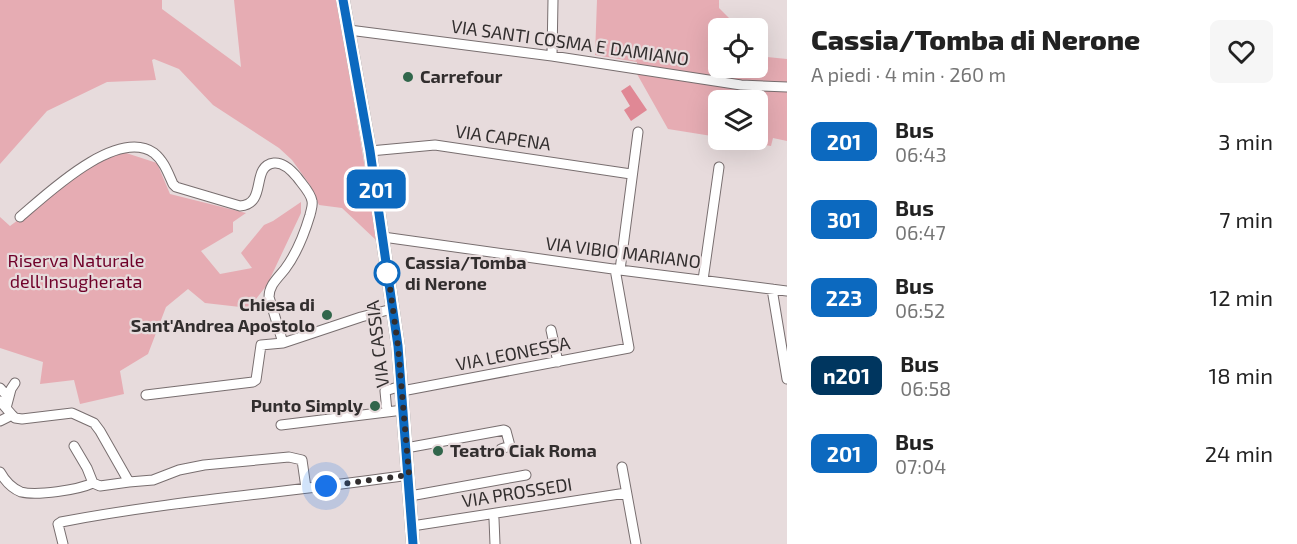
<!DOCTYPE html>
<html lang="it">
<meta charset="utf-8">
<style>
body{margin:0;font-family:"Exo 2",sans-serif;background:#f6f6f6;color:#222;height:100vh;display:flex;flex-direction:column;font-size:22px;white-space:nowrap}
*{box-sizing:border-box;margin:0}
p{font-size:20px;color:#767676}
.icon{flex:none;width:33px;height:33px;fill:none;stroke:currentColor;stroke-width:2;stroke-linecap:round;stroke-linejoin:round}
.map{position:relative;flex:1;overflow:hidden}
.panel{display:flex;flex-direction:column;background:#fff;width:510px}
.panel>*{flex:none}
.badge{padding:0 12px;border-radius:9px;font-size:21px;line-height:39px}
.buttons{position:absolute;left:708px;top:18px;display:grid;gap:12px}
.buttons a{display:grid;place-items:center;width:60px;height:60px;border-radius:9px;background:#fff;box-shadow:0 6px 24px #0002;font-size:30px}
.you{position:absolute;width:30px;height:30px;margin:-15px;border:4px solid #fff;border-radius:50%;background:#1a73e8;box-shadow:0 0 0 9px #1a73e833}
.map>.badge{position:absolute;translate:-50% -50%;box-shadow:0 0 0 3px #fff}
.round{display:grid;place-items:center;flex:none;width:63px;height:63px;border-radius:9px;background:#f6f6f6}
.headline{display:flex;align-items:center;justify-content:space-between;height:102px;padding:0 24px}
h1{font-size:28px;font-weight:800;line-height:45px}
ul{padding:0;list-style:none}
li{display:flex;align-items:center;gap:18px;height:78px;padding:0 24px}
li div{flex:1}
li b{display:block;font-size:22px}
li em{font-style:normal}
li .badge{min-width:66px;font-weight:700;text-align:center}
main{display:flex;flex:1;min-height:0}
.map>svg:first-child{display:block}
</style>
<main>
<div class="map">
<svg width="787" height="544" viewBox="0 0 787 544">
<rect width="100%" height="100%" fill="#e7dbdc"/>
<path fill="#e6acb3" d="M0,0H162V9L241,67L234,0H337L377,241L342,208L319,205L310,185L292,160L279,148L213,105L179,69L154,59L152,60L156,80L107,82L47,111L0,164Z
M597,0H719V8L739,28H718V68H758V48L767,57L787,59V141L773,138L771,146L732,140H758V100H718V137L668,129L637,74V62L595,55Z
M123,152L157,163L170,194L246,213L233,222V232L201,251L220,274L252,268L241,253L264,225L273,221L301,202V213L267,285L249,308L205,303L188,289L166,307L148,354L120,371L124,394L80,404L74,380L40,384L43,362L0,348V217L10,226L89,167Z"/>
<path fill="#e08895" d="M630,85L647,110L631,121L624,110L630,106L621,91Z"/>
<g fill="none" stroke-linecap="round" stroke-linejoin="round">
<g stroke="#786e6f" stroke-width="11">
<path id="minor" d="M349,30L552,56L741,85L787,87
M552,56L553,0
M370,151L435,145L631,174
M20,217C47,194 117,127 154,153C164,161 168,173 173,184L176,187L240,206C268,204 250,166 274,163C283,162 292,171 297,177C302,184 311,193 312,201C313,206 311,210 310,215C304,235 297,253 285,269C278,278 269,285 269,297L283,343L361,317L392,309
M383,237L620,270L787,291
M620,270L638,132
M703,280L719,167
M772,289L787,379
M551,330L558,362
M0,388L8,397
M402,391L629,348L615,269
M146,395L253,382L256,380L261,345L283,343
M0,401L12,415L15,418L22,419L72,413L94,423L100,431L129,482
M6,408L11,389L15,383
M387,412L385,391L401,386
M0,421L12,415
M281,425L403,410
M74,446L87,468L93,483L100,486L129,482L153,480L179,470L204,465L289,457L302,460L306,488
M406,448L504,430L506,431L510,446L501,449
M622,467L636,544
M0,472C5,481 11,488 21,492C37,496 78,490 93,483
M410,496L526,475
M494,519L495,544
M412,526L626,493
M63,544L58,524L61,522C176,500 293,492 409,475"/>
</g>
<g stroke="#786e6f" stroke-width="14">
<path id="major" d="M343,0L370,151L398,346L413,544"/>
</g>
<use href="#minor" stroke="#fff" stroke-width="9"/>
<use href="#major" stroke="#fff" stroke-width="12"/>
</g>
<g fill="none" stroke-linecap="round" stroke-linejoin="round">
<g stroke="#fff" stroke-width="14">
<path id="line" d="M343,0L370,151L398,346L413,544"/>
</g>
<use href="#line" stroke="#0c69bf" stroke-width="9"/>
<path stroke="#322e2e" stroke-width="6" stroke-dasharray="0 10.8" d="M326,486L409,475L398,346L387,266V273"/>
</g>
<g fill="#31664b" stroke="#e7dbdc" stroke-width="2">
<circle cx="408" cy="77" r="6"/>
<circle cx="327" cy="315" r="6"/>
<circle cx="375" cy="406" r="6"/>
<circle cx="438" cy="451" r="6"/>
</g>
<circle fill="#fff" stroke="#0c69bf" stroke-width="3" cx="387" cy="273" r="12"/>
<g text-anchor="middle" stroke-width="4.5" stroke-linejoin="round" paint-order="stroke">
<g font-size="18" fill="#322e2e" stroke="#e7dbdc">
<text transform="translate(570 43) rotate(8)" y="6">VIA SANTI COSMA E DAMIANO</text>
<text transform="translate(503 138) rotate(8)" y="6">VIA CAPENA</text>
<text transform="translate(623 253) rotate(7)" y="6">VIA VIBIO MARIANO</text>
<text transform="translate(378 344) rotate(-97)" y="6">VIA CASSIA</text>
<text transform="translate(513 354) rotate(-11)" y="6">VIA LEONESSA</text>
<text transform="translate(517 493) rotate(-9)" y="6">VIA PROSSEDI</text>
</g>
<g font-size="18" font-weight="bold" fill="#322e2e" stroke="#e7dbdc" text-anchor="start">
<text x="420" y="83">Carrefour</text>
<text x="315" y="311" text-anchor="end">Chiesa di<tspan x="315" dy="21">Sant'Andrea Apostolo</tspan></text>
<text x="363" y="412" text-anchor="end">Punto Simply</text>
<text x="450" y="457">Teatro Ciak Roma</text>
</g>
<g font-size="18" fill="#6f0029" stroke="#e7dbdc">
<text x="76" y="267">Riserva Naturale<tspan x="76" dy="21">dell'Insugherata</tspan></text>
</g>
<g font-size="18" font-weight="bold" fill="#322e2e" stroke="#e7dbdc" text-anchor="start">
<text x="405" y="269">Cassia/Tomba<tspan x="405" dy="21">di Nerone</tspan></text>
</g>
</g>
</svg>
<div class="buttons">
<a><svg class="icon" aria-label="locate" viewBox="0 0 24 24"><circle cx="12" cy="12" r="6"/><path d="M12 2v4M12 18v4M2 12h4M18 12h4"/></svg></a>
<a><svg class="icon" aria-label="layers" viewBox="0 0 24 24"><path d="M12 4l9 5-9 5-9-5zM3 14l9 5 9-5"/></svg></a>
</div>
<div class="you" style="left:326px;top:486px"></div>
<b class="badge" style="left:376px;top:189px;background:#0c69bf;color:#fff">201</b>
</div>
<section class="panel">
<div class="headline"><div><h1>Cassia/Tomba di Nerone</h1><p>A piedi · 4 min · 260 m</p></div><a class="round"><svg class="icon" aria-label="heart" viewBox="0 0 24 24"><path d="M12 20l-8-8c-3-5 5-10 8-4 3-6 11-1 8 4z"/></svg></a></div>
<ul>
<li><span class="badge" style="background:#0c69bf;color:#fff">201</span><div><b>Bus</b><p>06:43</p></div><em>3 min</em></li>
<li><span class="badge" style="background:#0c69bf;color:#fff">301</span><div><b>Bus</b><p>06:47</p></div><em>7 min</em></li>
<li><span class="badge" style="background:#0c69bf;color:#fff">223</span><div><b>Bus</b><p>06:52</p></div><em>12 min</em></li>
<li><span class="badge" style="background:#00365f;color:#fff">n201</span><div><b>Bus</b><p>06:58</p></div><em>18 min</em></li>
<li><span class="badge" style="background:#0c69bf;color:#fff">201</span><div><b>Bus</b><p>07:04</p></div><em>24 min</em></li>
</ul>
</section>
</main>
